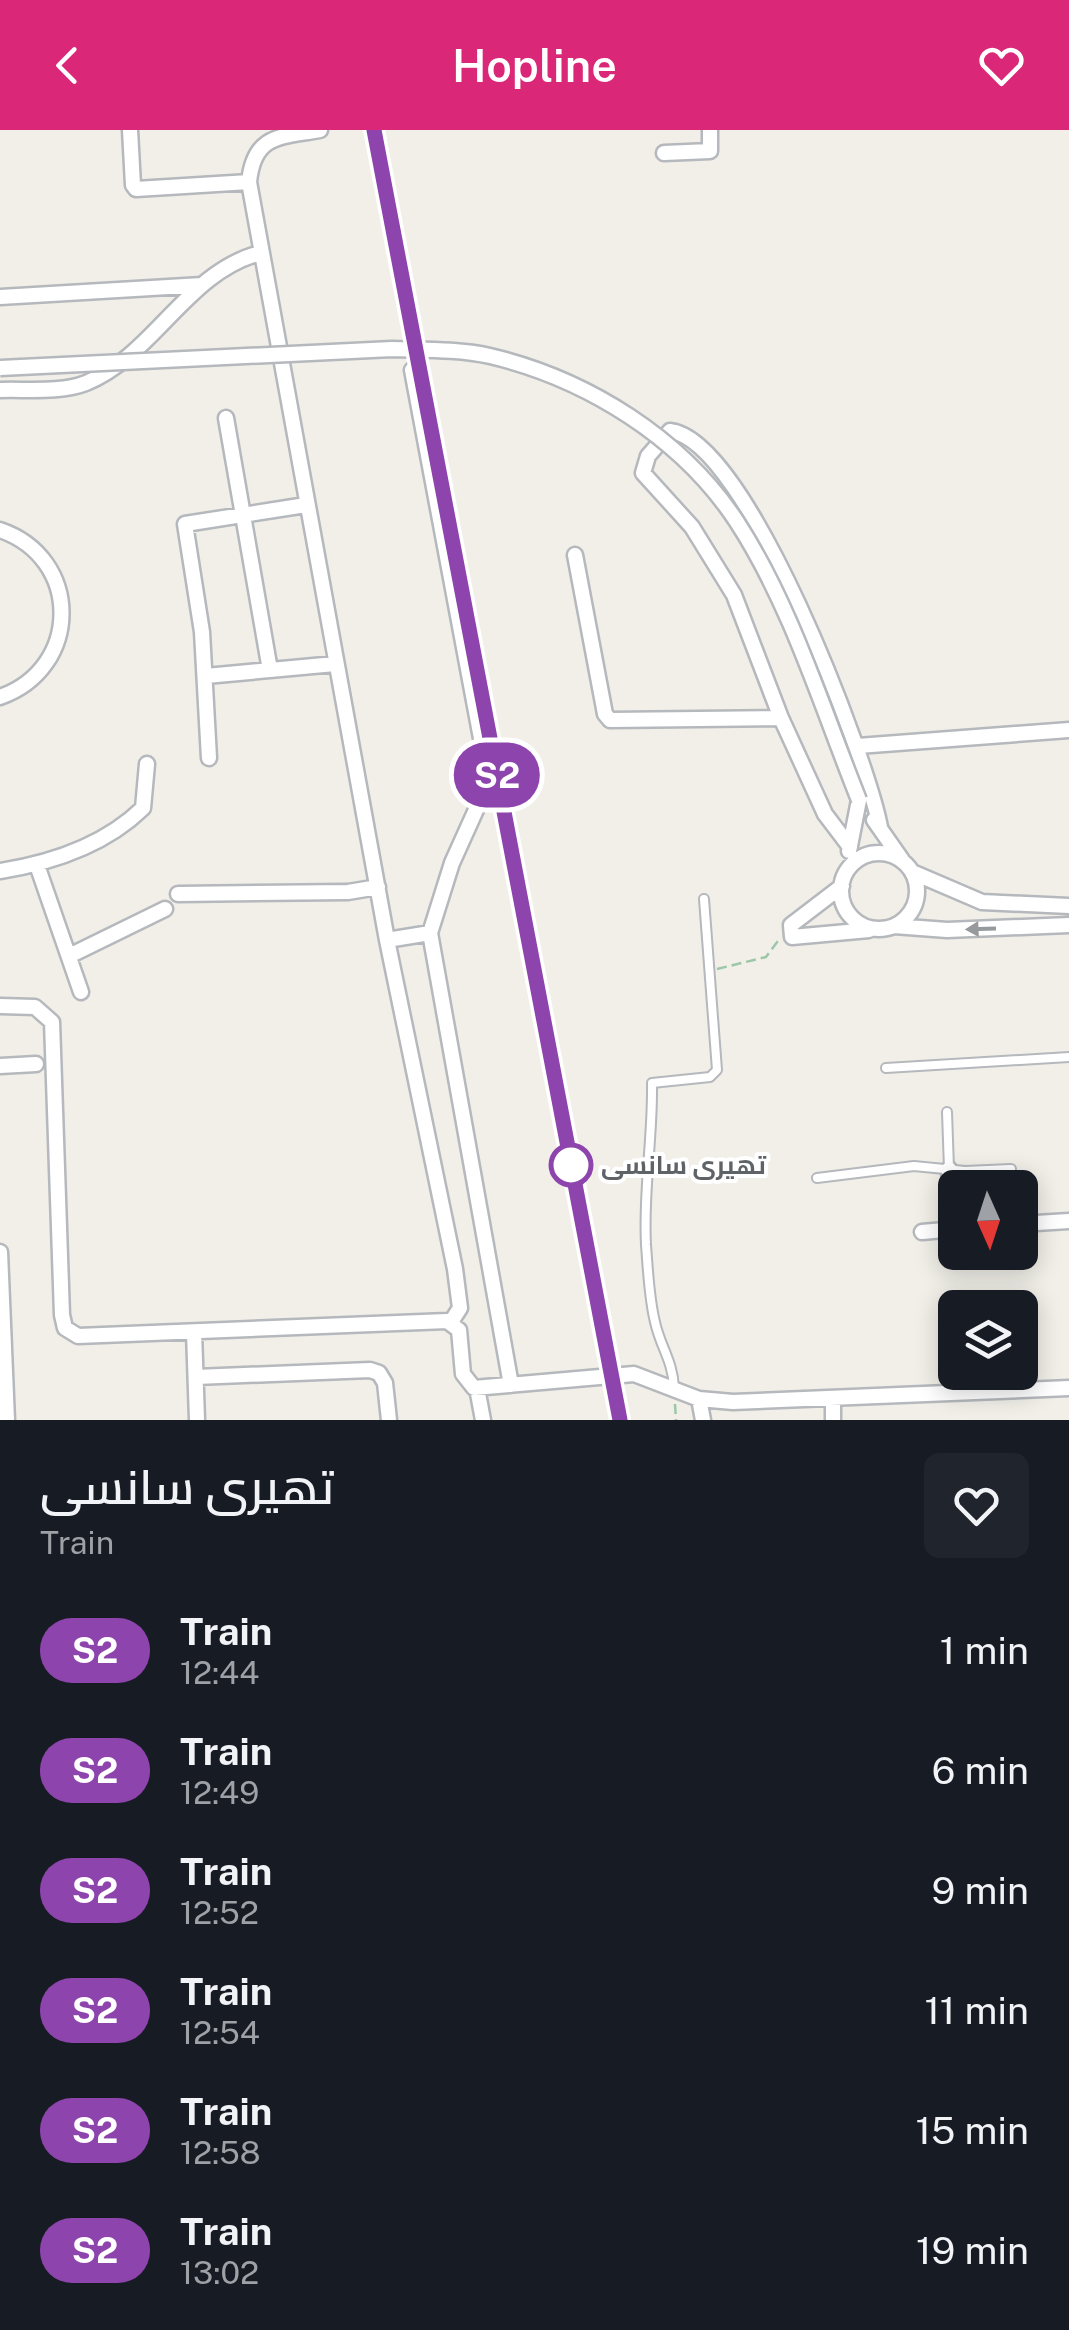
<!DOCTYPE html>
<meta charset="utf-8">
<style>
body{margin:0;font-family:"Public Sans",Cairo,sans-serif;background:#20242c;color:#f1f3f6;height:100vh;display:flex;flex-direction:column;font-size:38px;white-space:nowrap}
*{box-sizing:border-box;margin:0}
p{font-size:32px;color:#9ea1a6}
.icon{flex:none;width:55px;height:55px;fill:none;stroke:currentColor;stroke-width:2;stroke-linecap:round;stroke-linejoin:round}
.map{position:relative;height:1290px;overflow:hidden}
.panel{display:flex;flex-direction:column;background:#171b24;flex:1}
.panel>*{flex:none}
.badge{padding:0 20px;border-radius:32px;font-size:35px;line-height:65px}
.needle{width:65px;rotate:177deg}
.buttons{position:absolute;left:938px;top:1040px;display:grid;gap:20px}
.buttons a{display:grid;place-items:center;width:100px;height:100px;border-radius:15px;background:#171b24;box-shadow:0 5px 25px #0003;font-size:50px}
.map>.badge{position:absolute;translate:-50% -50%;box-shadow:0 0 0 5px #fff}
.round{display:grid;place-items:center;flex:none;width:105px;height:105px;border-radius:15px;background:#20242c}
.head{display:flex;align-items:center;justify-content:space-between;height:170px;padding:0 40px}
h1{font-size:48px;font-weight:600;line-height:75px}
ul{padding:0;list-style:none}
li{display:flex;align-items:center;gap:30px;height:120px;padding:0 40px}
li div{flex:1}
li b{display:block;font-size:38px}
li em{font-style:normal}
li .badge{min-width:110px;font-weight:700;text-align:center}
header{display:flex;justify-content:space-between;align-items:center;height:130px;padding:0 40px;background:#db2777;color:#fff;font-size:45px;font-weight:600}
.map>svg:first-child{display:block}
</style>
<header><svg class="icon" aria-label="back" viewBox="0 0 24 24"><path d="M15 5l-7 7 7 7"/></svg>Hopline<svg class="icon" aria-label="heart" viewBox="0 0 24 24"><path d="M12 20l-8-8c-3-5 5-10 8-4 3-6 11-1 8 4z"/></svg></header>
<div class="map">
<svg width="1069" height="1290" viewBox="0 0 1069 1290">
<rect width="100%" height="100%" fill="#f1efe8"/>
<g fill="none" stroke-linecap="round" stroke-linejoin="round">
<g stroke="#b5b8bc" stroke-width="12">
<path id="lane" d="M886,938L1069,927
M947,982L949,1039
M817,1048L914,1036L965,1041L1011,1039
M674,1258C673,1231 660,1216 655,1192C649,1168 648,1140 646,1115C643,1060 653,1008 652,953L710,947L717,940L704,769"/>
</g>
<g stroke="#b5b8bc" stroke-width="19">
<path id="street" d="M130,0L133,55L136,59L249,52
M320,0C280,7 254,4 249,52L387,810L455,1139L460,1178L451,1192
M664,23L710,21V0
M0,167L202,155
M412,240L489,651L452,733L430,803L511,1255
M0,260C26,259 61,263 86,253C154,225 187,142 260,123
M226,288L270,540
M0,400C82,428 82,538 0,567
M575,425L605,584L610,590L781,588
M206,546L335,534
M858,616L1069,600
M209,628L202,502L185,394L306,375
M874,690L902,730
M850,717L825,684L781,588L734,465L692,397L643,343L648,326L670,301C747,309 866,625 880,697
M849,721L859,670
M841 761a38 38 0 1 1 76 0a38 38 0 1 1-76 0Z
M37,735L81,862
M0,741C51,733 105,715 143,678L147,634
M912,742L982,772L1069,776
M842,756L791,795L792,807L869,800
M178,764L348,762L378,757
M894,796L947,800L1069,795
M387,810L430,803
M69,826L165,779
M0,876L35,877L52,892L62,1185L65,1198L78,1206L447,1191L459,1200L463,1244L474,1258L634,1244L699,1269L733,1272L1069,1258
M0,936L36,934
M949,1039L953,1099
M1020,1094L1069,1091
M922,1102L955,1099
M0,1122L7,1290
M194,1202L197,1290
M196,1247L370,1240L379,1243L385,1253L389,1290
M477,1258L483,1290
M833,1268V1290
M699,1269L703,1290"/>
</g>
<path stroke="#9cc7a9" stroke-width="2.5" stroke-dasharray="10 5" stroke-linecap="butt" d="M717,839L766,827L778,811
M675,1274L676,1290"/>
<use href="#lane" stroke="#fff" stroke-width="8"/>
<use href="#street" stroke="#fff" stroke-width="14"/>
<path stroke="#b6b7b8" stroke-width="4" stroke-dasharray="2.5 12" stroke-linecap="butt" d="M374,0L620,1290"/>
<g stroke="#b5b8bc" stroke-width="19" stroke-linecap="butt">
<path id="street-bridge" d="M0,238L392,219C424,220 458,219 490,226C587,249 682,308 737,392C791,475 822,578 859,670"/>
</g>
<use href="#street-bridge" stroke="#fff" stroke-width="14"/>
</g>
<defs><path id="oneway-solid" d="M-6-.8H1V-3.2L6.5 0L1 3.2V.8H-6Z" transform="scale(2.5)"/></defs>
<use fill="#979a9d" href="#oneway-solid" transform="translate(981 799) rotate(178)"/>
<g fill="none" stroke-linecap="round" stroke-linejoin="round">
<g stroke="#fff" stroke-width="22">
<path id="line" d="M374,0L620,1290"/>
</g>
<use href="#line" stroke="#8e44ad" stroke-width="15"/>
</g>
<circle fill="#fff" stroke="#8e44ad" stroke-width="5" cx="571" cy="1035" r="20"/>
<g text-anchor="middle" stroke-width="8" stroke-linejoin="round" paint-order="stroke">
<g font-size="25" font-weight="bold" fill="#5f6368" stroke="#fff" text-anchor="start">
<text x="601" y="1044">تھیری سانسی</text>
</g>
</g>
</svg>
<div class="buttons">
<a><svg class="needle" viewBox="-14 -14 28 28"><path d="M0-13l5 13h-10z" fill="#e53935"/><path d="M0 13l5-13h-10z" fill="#9ea1a6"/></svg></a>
<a><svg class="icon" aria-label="layers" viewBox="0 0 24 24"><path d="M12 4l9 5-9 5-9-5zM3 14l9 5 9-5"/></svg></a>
</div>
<b class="badge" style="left:497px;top:645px;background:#8e44ad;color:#fff">S2</b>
</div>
<section class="panel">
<div class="head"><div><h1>تھیری سانسی</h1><p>Train</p></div><a class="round"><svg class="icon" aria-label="heart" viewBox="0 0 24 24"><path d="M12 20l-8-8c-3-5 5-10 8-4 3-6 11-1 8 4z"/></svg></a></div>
<ul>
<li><span class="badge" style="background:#8e44ad;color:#fff">S2</span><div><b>Train</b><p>12:44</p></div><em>1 min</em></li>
<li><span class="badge" style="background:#8e44ad;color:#fff">S2</span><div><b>Train</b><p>12:49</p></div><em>6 min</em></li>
<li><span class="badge" style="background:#8e44ad;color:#fff">S2</span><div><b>Train</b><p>12:52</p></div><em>9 min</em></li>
<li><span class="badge" style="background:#8e44ad;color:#fff">S2</span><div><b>Train</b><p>12:54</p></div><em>11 min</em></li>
<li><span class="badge" style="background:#8e44ad;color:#fff">S2</span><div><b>Train</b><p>12:58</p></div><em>15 min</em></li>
<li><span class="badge" style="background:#8e44ad;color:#fff">S2</span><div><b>Train</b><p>13:02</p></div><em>19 min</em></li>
</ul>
</section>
